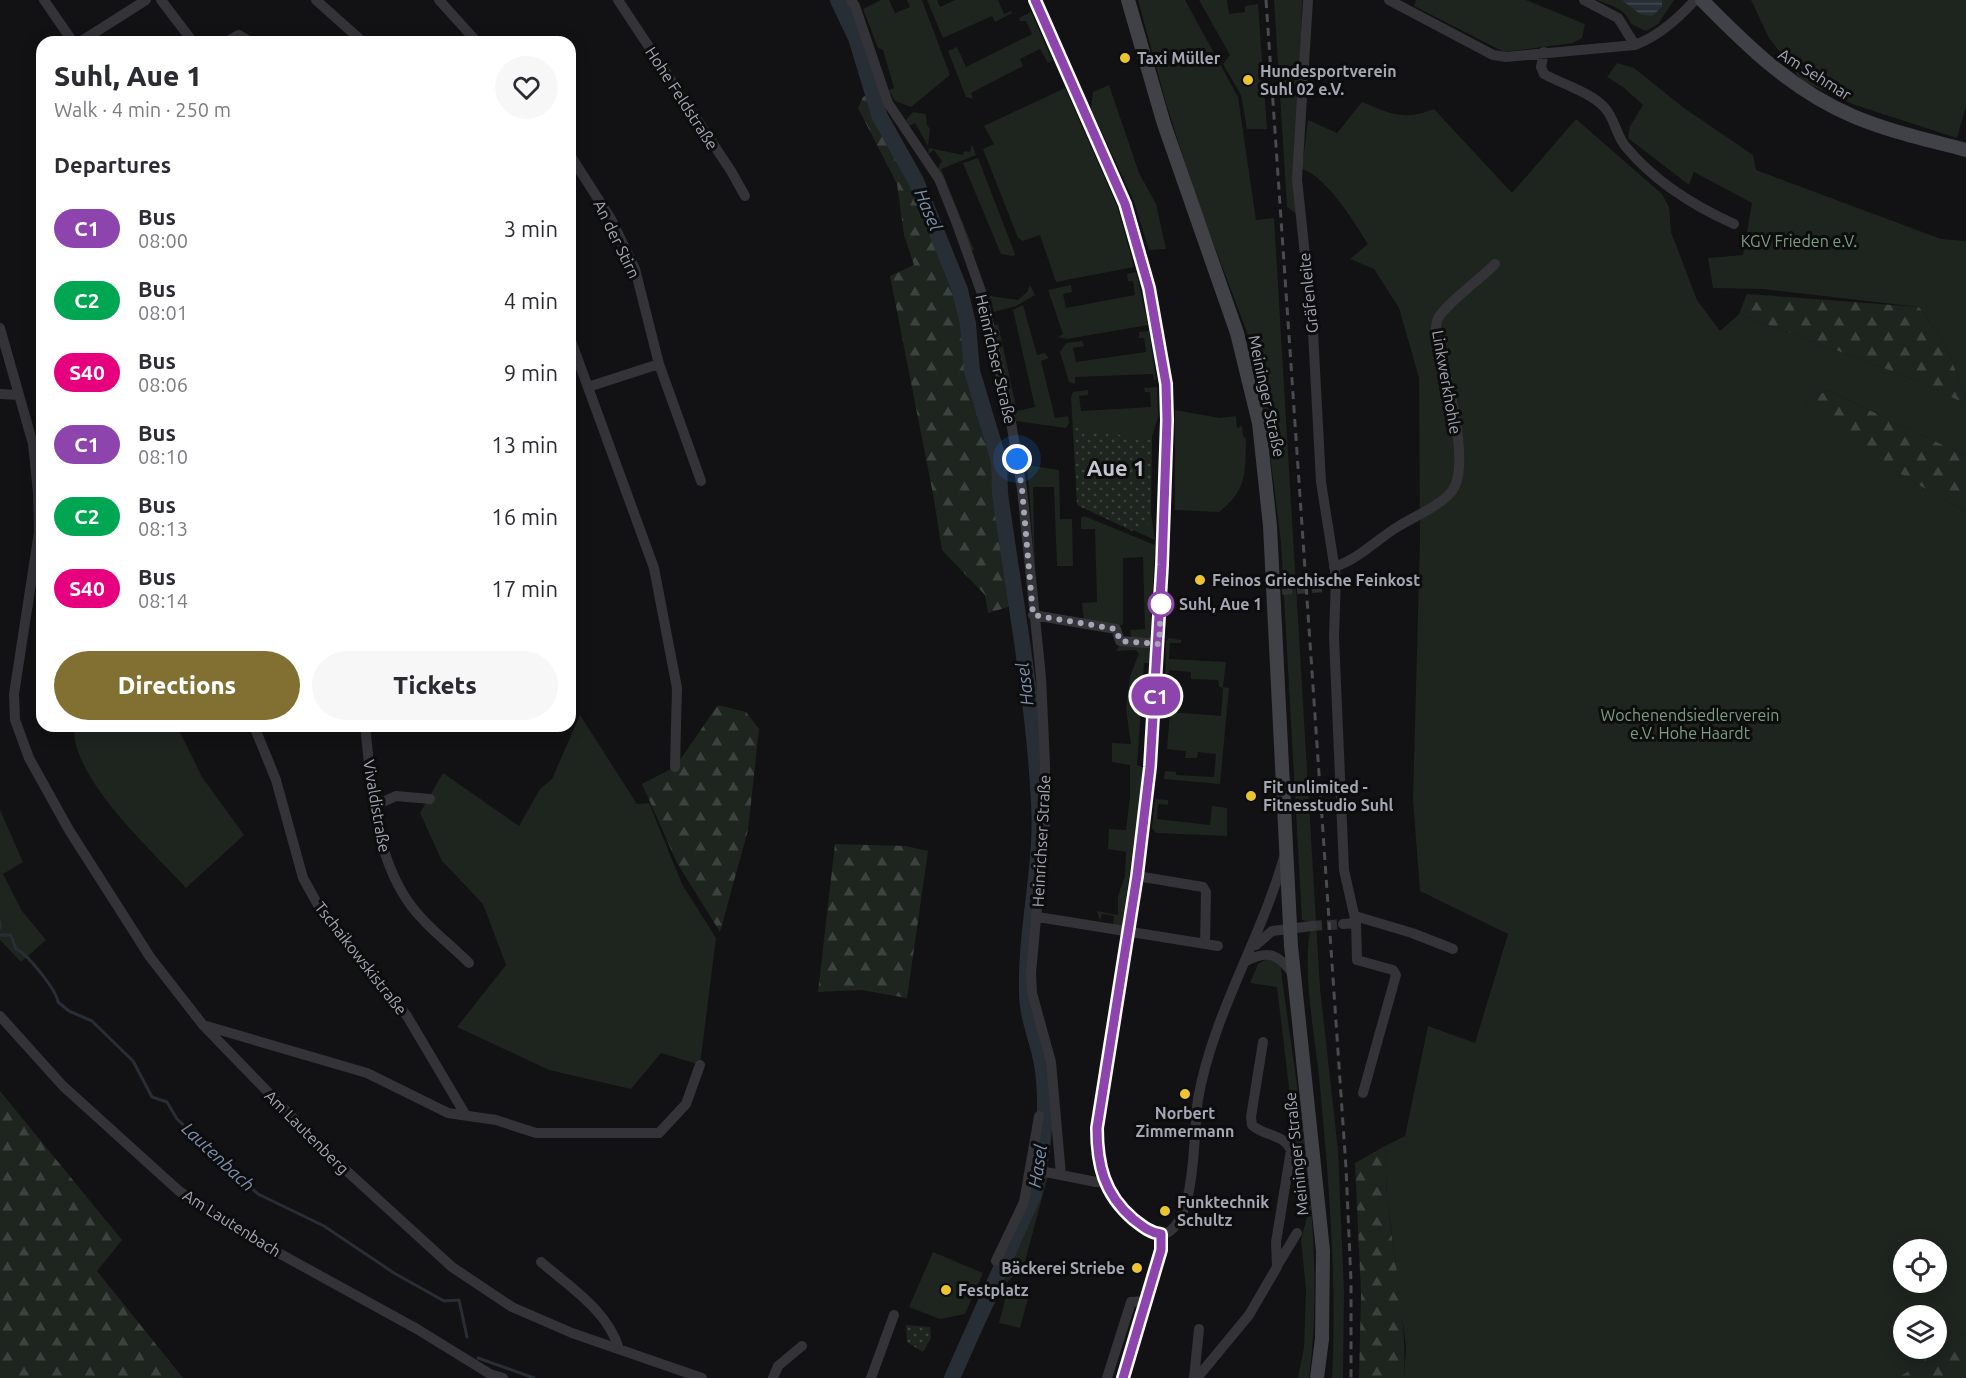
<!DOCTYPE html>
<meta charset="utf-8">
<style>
body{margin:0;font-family:Ubuntu,sans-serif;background:#f7f7f7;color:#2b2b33;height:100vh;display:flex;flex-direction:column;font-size:22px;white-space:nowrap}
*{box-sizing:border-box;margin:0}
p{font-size:20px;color:#7c7c81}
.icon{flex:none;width:33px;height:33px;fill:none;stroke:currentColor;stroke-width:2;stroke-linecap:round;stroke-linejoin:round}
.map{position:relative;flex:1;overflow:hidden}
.details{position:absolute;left:36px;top:36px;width:540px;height:696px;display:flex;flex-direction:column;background:#fff;border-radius:18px;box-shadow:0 3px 15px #0003}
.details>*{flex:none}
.badge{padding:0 12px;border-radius:20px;font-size:21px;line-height:39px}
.buttons{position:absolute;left:1893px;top:1239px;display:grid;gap:12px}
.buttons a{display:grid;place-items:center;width:54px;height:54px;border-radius:50%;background:#fff;box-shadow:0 3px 15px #0003;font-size:30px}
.you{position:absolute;width:30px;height:30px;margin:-15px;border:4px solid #fff;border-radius:50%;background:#1a73e8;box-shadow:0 0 0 9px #1a73e833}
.map>.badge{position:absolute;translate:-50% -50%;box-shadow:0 0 0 3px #fff}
h2{padding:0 18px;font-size:22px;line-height:54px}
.round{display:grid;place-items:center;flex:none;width:63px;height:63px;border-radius:32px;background:#f7f7f7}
.head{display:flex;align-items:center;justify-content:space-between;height:102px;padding:0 18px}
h1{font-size:28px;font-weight:800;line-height:45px}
.primary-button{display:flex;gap:12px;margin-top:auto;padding:12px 18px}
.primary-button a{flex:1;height:69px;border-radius:36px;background:#817032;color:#fff;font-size:24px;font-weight:800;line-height:69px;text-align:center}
.primary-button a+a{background:#f7f7f7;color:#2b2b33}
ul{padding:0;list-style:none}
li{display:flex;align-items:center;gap:18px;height:72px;padding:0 18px}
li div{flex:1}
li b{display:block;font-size:22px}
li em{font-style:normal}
li .badge{min-width:66px;font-weight:700;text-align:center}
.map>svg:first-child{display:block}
</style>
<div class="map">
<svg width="1966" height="1378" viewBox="0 0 1966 1378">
<defs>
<pattern id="forest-firs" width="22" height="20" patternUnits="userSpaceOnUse" patternTransform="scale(1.5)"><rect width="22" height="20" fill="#1e251f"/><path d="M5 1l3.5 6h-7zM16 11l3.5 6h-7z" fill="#3c423d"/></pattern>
<pattern id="park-dots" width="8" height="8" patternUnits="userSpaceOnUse" patternTransform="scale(1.5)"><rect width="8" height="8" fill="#1e251f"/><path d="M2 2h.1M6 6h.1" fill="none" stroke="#3c423d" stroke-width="1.8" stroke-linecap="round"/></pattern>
<pattern id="water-rules" width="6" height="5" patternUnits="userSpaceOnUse" patternTransform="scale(1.5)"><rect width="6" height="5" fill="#282e36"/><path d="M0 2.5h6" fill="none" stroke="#444951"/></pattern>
</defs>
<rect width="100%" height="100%" fill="#121113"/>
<path fill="#1e251f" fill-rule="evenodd" d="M881,0H889L895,13L910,7L907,0H922L950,75L911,107L895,101L889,90L894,88L883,50L878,48L863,9Z
M927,0H937L940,7L955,0H998L1004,14L1011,11L1012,13L995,22L992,16L943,38Z
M1138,0H1185L1238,97L1256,220L1274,218L1320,988L1338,1150L1344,1292L1343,1378H1332C1337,1280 1329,1184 1320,1086C1316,1039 1300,967 1312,922L1302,920L1281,542L1266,422L1247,332L1197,200L1166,103Z
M1199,0H1227L1229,14L1245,12V6L1258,4L1267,129H1247L1241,95L1223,64L1230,55Z
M1274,0H1302L1296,213L1287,207Z
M1416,0H1526L1585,24L1582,38L1573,43L1504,52L1414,6Z
M1597,0H1674L1658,24L1646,31L1631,24C1625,8 1611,6 1597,0Z
M1751,0H1966V106L1957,138L1855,105L1802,81L1769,38Z
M1031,12L1052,60L1048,63L1040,49L1020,59L1023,66L971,93L973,99L966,97L948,51L957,47L966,67L1032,34L1026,21H1020L1019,18Z
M1617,63L1634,68L1684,108L1753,155L1756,170L1941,239L1966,241V397L1945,344L1919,307L1763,289L1713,288L1708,258L1743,255L1752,203L1694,172L1689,185L1628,138L1630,126L1643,105L1623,87L1607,77Z
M1109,85L1139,173L1156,204L1166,249L1149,250L1133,199L1091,109L1093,92Z
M1065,88L1117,206L1134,267L1056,282L1040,235L1023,241L1018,238L983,149L994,144L984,126Z
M1362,102C1391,114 1404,121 1434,109L1512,193L1576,119L1662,194L1669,207L1671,232L1697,300L1720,331L1739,314L1910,378L1966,404V456L1827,390L1804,404C1856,445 1907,481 1966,511V1332L1899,1378H1404L1406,1347L1387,1197L1385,1146L1405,1136L1428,1026L1475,1043L1508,934L1420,891L1413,800L1420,539L1419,378L1399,308L1374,269L1350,259L1368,244C1353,221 1328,178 1302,169L1308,120L1337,133ZM1904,1250H1936V1282H1904ZM1904,1316H1936V1348H1904Z
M913,112L926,114L927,125L930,129L928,146L915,123L909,126L906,120Z
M972,144L976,155L941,169L974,250H968L937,169L942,161L934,150L928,154L929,148L963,155L964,151L970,152Z
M978,158L1015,254L1013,256L1001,254L963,163Z
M1136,272L1148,325L1067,339L1058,337L1063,334L1048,290L1071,285L1072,292L1063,294L1066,308L1135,295L1133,281H1128L1127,274Z
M1030,285L1035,295L1016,306L994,312L991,299L985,301L984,295L1018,300L1027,292Z
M1023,305L1037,355L1045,353L1049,358L1041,361L1055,418L1068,416L1069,423L1066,428L1016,421L992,326L998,324L1017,411L1035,407L1013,310Z
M1149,331L1156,380H1154L1153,374L1075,377V384L1069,382L1060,352L1066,343L1082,341L1084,346L1073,348L1076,362L1146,352L1144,338H1139V332Z
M1157,387L1158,417L1152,437L1151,514L1155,540L1077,505L1071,397L1073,392L1088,390V395L1079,396L1081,411L1151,407L1150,392H1145L1144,388Z
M1175,410L1220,418L1236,416L1237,428L1242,426L1243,436L1246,438C1245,471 1248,490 1219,512L1175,510Z
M1027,465L1059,470L1060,519H1072L1073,566H1057L1054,487H1033L1035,571Z
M1084,516L1155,545L1150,640L1131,637L1130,630L1145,629L1143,557L1123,558V624L1119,626L1084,621L1082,603L1097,602L1095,529H1081V518Z
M1169,638L1181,640V643H1170L1169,659L1226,662L1223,687L1229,688L1220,784L1164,779L1165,771L1176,772V775L1214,777L1216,754L1198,752L1197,758H1185L1186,751L1167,749L1170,712L1221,716L1223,688L1219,687L1218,680L1191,679V672L1169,670L1168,683H1165L1166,641Z
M1119,646L1152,647L1151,663H1144L1137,765L1144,768L1122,927L1113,925L1114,916L1102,914L1100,921L1097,911L1118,915V896L1125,876L1126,852L1108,849L1109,829L1126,830L1130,796V765L1112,762V743L1131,744L1126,709L1130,676L1139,654L1136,650L1116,651Z
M580,715L637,804L649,803L682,884L716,938L700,1065L661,1053L631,1089L549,1070L457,1027L506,965L483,904L442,861L420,813L443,773L519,826L540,789L552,779Z
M74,726H177L202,777L244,835L186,888C152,850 71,779 74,726Z
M1155,799L1168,800V805L1158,804L1157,819L1210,825L1212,806L1227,808V836L1156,833L1152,828Z
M0,810L23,862L3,874L22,911L46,940L21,962L0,940Z
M1267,959L1280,962C1297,1097 1327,1242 1309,1378H1298L1304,1347L1306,1290L1301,1239L1309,1210L1308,1196H1302L1277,987L1250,983L1258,964Z
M1035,1175L1048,1176L1024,1265L1003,1287L958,1378H945L1020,1216L1024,1215Z
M933,1252L983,1273L965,1314L940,1319L909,1307Z
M1008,1289L1029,1295L1020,1328L999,1323Z"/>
<path fill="url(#forest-firs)" d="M872,93L880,117L916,181L960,290L968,324L972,371L999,461L1000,493L1015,605L988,613L985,595L942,550L933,494L890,276L914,265L904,235L897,184L858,108L863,97Z
M1747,294L1919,307L1945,344L1966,397V404L1910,378L1739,314Z
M1827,390L1966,456V511C1907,481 1855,445 1804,404Z
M718,705L746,712L759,729L748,830L720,932L677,863L642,784L675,767Z
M835,844L906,846L928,851L907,998L861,990L818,992Z
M0,1091L122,1240L97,1271L183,1378H0Z
M1385,1146C1386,1163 1386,1180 1387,1197C1393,1258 1407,1316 1404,1378H1359L1361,1293L1355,1163Z
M1966,1332V1378H1899L1901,1376Z"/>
<path fill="url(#park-dots)" d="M1075,428L1152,440L1149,524L1132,531L1077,505Z
M906,1325L930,1327L931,1338L923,1352L907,1342Z"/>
<path fill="url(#water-rules)" d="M1622,0H1662V7L1652,16L1640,14Z"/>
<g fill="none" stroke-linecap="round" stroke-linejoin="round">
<path stroke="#282e36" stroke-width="3" d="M0,922V928
M0,935H11L16,949C27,953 57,991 58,1002L69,1011L92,1021L133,1061L152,1097L167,1102L177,1119L258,1194L324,1226L394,1273L444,1301L459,1300L467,1337
M478,1358L534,1378
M1117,1378L1136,1313"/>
<path stroke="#282e36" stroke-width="16" d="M838,0L856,38L880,117L916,181L960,290L968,324L972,371L999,461L1000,493C1014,596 1034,699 1039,803C1043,866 1025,930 1027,993C1027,1017 1038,1041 1042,1064C1049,1108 1043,1151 1034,1194L952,1378"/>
<path stroke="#2f2f33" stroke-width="10" stroke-dasharray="10 5" stroke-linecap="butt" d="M1282,590L1325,587
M1312,926L1343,924"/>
<path stroke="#333338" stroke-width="10" d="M44,0L73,42
M161,0L193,42
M316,0L363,42
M439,0L477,42
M618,0L731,171L745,196
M851,0L855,6L888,103L939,179L957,224L982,294L1010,416L1022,489L1041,677L1045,764V821L1031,973L1032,993L1051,1062L1061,1175L1096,1182L1104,1181
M1035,0L1125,204L1158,328L1166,384L1163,545L1150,767L1137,876L1097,1128C1097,1165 1104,1195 1133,1219C1142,1226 1150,1233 1161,1235
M1308,0L1297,179L1313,332L1321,482L1336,577L1334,637L1344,870L1356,923L1343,924
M1389,0L1493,55L1506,57L1635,45C1659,36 1678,19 1695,0
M1584,0L1618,18L1635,45
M80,42L146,0
M226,42L239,35L251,42
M1544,52L1541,67L1544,74C1562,84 1590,92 1604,107C1615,118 1616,136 1626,147C1655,182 1694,206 1734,224
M570,155L611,219L635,269L659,364L701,481
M0,328L33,444L38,493L39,532L14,694L15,720L29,758L69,830L150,957L203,1025L326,1152L452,1267L512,1307L572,1333L702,1378
M570,338L654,568L677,688L675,767
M588,387L659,364
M0,394L18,395
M1334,567C1359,559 1377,539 1399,526C1415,516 1440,506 1452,491C1470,467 1450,393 1444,366C1441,352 1433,335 1437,321C1441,307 1482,278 1495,264
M1033,615L1116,629L1120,641L1159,644
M254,726L276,780L303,878L322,912L407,1016L465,1114
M365,726C372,785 373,849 407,900C423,924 449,943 469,963
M374,806L396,796L430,799
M1137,876L1203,887L1206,892L1205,944
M1355,916L1412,933L1453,949
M1038,917L1218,946
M1356,923L1357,960L1393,970L1396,975L1363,1093
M1256,945L1272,931L1312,926
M1246,961C1269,949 1279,955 1293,974
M0,1016L63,1086L179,1191L235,1229L417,1329L490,1374L503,1378
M203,1025L367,1073L448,1113L496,1120L536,1133H659L686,1104L700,1065
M1030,1169L1061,1175
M1161,1235C1198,1229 1193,1127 1198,1099C1213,1014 1261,939 1284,857
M996,1261L1024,1202L1039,1116
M541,1262C570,1287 608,1311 619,1349
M1277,1266L1297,1233
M773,1378L778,1366L802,1346
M871,1378L894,1315
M1107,1378L1131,1302L1146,1301
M1123,1378L1161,1250V1235
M1194,1378L1199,1329
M1197,1378L1249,1315L1277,1267L1276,1242L1291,1150C1283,1133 1265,1137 1252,1125L1251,1117L1263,1042"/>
<path stroke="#414148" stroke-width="14" d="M1128,0L1164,124L1237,333L1259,423L1270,526L1291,946L1323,1251L1322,1339L1317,1378
M1702,0C1748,47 1793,91 1855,117C1891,132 1929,140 1966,150"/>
<path stroke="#4a4a51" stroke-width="3" stroke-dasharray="8 6" stroke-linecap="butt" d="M1266,0L1346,1168L1351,1281V1378"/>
</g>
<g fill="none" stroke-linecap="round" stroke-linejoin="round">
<g stroke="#fff" stroke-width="14">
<path id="line" d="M1035,0L1125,204L1149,288L1166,384L1167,420L1162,565L1150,767L1137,876L1097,1128C1097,1165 1104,1194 1133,1219C1142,1226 1150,1233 1161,1234V1250L1123,1378"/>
</g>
<use href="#line" stroke="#8e44ad" stroke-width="9"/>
<path stroke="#a3a6b3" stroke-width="6" stroke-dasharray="0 10.8" d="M1017,459L1022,489L1033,615L1116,629L1120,641L1159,644L1161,604"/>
</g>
<g fill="#ebc531" stroke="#0d0d0e" stroke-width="2">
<circle cx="1125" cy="58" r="6"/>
<circle cx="1248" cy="80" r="6"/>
<circle cx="1200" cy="580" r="6"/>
<circle cx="1251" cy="796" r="6"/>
<circle cx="1185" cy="1094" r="6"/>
<circle cx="1165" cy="1211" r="6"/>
<circle cx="1137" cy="1268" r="6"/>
<circle cx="946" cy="1290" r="6"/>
</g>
<circle fill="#fff" stroke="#8e44ad" stroke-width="3" cx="1161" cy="604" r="12"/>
<g text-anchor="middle" stroke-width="6" stroke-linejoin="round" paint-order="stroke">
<g font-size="16" font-weight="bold" fill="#a3a6b3" stroke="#0d0d0e" text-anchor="start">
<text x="1137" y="64">Taxi Müller</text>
<text x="1260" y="77">Hundesportverein<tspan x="1260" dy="18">Suhl 02 e.V.</tspan></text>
<text x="1212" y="586">Feinos Griechische Feinkost</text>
<text x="1263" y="793">Fit unlimited -<tspan x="1263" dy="18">Fitnesstudio Suhl</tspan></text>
<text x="1185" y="1119" text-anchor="middle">Norbert<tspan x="1185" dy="18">Zimmermann</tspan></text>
<text x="1177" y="1208">Funktechnik<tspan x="1177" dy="18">Schultz</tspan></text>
<text x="1125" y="1274" text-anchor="end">Bäckerei Striebe</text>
<text x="958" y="1296">Festplatz</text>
</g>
<g font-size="16" fill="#a3a6b3" stroke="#0d0d0e">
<text transform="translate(1815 74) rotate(32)" y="6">Am Sehmar</text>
<text transform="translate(682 98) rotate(57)" y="6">Hohe Feldstraße</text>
<text transform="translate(617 239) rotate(64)" y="6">An der Stirn</text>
<text transform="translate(1308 293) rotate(-96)" y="6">Gräfenleite</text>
<text transform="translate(996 359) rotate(77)" y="6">Heinrichser Straße</text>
<text transform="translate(1447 382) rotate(80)" y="6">Linkwerkhohle</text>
<text transform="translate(1267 396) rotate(78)" y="6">Meininger Straße</text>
<text transform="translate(377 806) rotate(80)" y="6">Vivaldistraße</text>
<text transform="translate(1041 841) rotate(-87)" y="6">Heinrichser Straße</text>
<text transform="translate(361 958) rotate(52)" y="6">Tschaikowskistraße</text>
<text transform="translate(307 1132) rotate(45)" y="6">Am Lautenberg</text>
<text transform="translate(1296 1154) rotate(-96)" y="6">Meininger Straße</text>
<text transform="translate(232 1223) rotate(32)" y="6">Am Lautenbach</text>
</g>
<g font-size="16" fill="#7b9e81" stroke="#0d0d0e">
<text x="1799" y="247">KGV Frieden e.V.</text>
<text x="1690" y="721">Wochenendsiedlerverein<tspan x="1690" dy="18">e.V. Hohe Haardt</tspan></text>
</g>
<g font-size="16" font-weight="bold" fill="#a3a6b3" stroke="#0d0d0e" text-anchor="start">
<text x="1179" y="610">Suhl, Aue 1</text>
</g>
<g font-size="18" font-style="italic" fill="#7b8fae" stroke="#0d0d0e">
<text transform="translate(928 210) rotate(67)" y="6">Hasel</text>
<text transform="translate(1025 684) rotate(-97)" y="6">Hasel</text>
<text transform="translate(218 1157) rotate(43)" y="6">Lautenbach</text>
<text transform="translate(1038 1166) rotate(-81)" y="6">Hasel</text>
</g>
<g font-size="22" font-weight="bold" fill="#c4c6cf" stroke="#0d0d0e">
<text x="1116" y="476">Aue 1</text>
</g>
</g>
</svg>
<div class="buttons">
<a><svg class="icon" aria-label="locate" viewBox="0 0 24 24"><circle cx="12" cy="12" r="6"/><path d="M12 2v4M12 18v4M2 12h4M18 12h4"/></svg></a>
<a><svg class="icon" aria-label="layers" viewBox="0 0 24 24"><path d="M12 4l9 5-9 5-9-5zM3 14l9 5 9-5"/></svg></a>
</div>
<div class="you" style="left:1017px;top:459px"></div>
<b class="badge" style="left:1156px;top:696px;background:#8e44ad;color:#fff">C1</b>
<section class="details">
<div class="head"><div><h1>Suhl, Aue 1</h1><p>Walk · 4 min · 250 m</p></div><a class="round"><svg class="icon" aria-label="heart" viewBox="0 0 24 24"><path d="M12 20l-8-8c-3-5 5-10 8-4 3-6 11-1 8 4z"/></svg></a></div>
<h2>Departures</h2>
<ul>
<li><span class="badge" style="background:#8e44ad;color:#fff">C1</span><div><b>Bus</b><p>08:00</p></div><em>3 min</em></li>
<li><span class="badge" style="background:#00a651;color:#fff">C2</span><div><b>Bus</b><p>08:01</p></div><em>4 min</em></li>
<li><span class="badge" style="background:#e6007e;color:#fff">S40</span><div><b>Bus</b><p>08:06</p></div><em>9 min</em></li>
<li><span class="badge" style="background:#8e44ad;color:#fff">C1</span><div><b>Bus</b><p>08:10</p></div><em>13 min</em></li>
<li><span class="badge" style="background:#00a651;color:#fff">C2</span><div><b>Bus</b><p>08:13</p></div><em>16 min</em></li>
<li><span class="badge" style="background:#e6007e;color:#fff">S40</span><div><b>Bus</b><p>08:14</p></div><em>17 min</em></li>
</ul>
<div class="primary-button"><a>Directions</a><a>Tickets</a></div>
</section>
</div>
